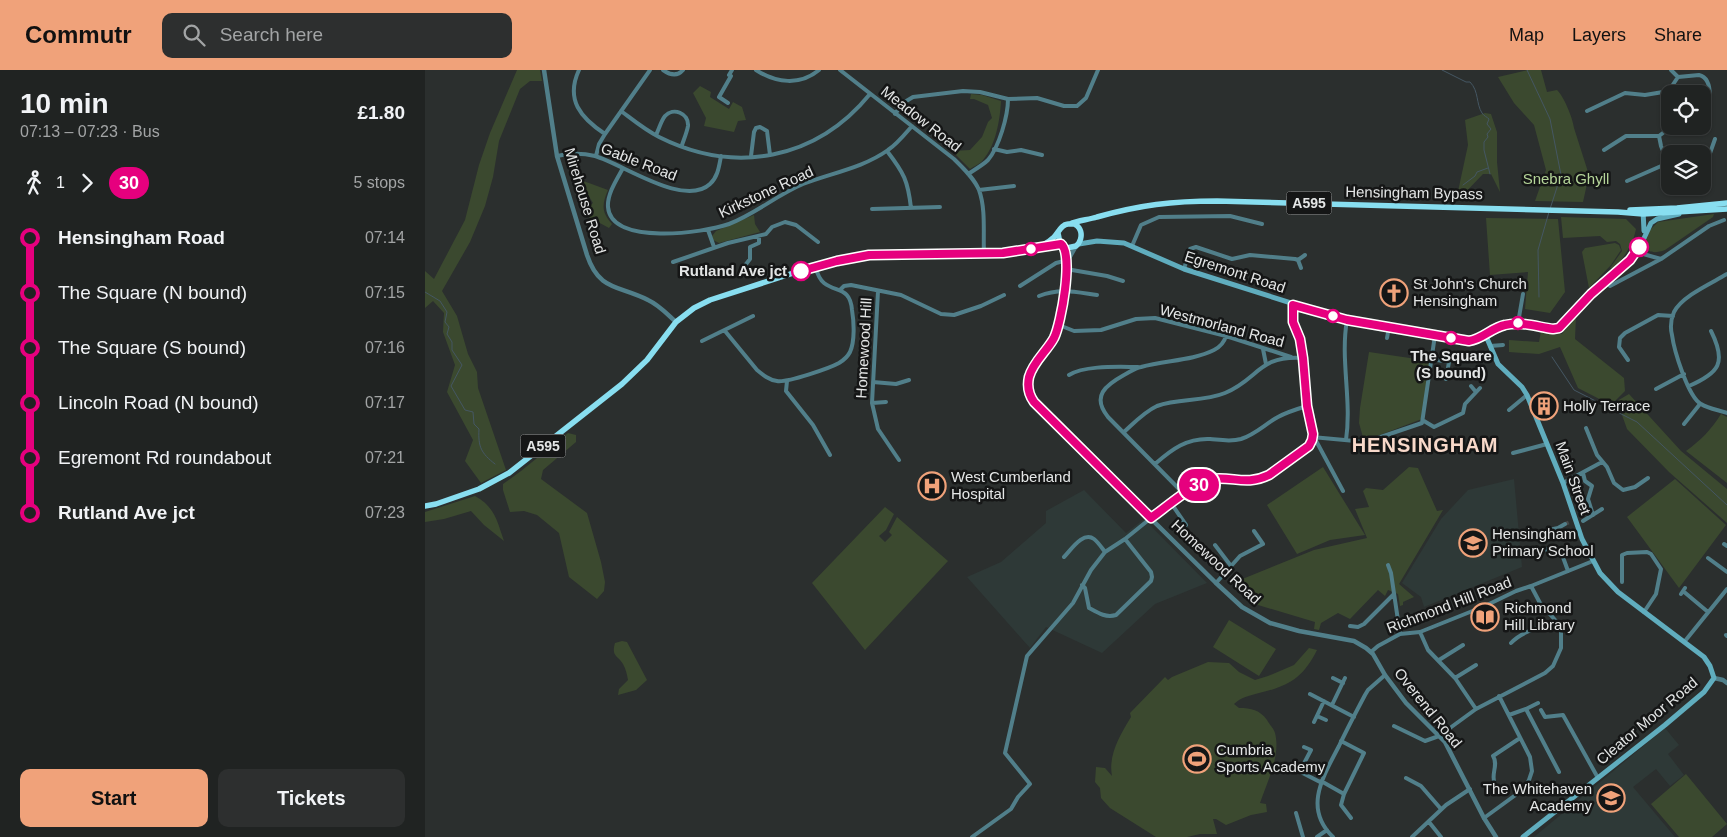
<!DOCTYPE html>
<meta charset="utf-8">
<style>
body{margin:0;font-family:Arial,sans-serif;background:#2d2f2f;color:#f1f3f6;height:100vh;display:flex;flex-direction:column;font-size:19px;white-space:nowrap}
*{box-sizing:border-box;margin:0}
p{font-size:16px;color:#a2a4a5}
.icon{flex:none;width:28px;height:28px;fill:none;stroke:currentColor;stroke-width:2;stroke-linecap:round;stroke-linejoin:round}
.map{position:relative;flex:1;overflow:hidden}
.details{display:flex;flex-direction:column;background:#202322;width:425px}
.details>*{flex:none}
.badge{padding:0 10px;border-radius:16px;font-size:18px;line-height:32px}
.fabs{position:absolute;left:1236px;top:15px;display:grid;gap:10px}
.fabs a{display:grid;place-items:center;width:50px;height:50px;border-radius:10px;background:#202322;box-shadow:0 1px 4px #0004,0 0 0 1px #3d4040;font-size:25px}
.map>.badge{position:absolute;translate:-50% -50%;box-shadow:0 0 0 2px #fff}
.legs{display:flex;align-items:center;gap:8px;height:55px;padding:0 20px;font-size:16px}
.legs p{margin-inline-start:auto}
.head{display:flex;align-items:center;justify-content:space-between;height:85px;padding:0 20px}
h1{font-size:28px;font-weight:700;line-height:38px}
.primary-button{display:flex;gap:10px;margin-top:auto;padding:10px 20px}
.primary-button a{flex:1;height:58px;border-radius:10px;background:#f0a27a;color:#111;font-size:20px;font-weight:700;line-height:58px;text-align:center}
.primary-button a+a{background:#2d2f2f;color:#f1f3f6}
ul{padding:0 20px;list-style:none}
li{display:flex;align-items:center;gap:18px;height:55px;font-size:19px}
li i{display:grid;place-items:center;width:8px;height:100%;margin:0 6px;background:currentColor}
li i::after{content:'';width:12px;height:12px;margin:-6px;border:4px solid;border-radius:50%;background:#202322}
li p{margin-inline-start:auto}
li:first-child i{background:linear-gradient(#0000 50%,currentColor 0)}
li:last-child i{background:linear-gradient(currentColor 50%,#0000 0)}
header{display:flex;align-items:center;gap:30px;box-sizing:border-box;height:70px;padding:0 25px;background:#f0a27a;color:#111}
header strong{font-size:24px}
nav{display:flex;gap:28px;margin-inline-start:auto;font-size:18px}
.search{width:350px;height:45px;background:#2d2f2f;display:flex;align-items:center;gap:12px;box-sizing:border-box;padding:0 18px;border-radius:10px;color:#a2a4a5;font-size:19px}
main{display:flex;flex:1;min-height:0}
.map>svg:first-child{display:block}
</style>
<header>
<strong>Commutr</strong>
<div class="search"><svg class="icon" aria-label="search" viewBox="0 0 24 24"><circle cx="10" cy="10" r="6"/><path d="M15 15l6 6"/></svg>Search here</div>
<nav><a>Map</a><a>Layers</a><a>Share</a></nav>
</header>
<main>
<section class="details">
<div class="head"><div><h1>10 min</h1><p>07:13 – 07:23 · Bus</p></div><b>£1.80</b></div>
<div class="legs"><svg class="icon" aria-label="walk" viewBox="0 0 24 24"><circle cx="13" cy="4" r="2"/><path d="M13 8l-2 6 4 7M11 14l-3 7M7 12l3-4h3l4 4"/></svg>1<svg class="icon" aria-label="forward" viewBox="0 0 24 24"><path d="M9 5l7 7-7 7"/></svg><b class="badge" style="background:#e6007e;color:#fff">30</b><p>5 stops</p></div>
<ul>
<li><i style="color:#e6007e"></i><b>Hensingham Road</b><p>07:14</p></li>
<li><i style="color:#e6007e"></i><span>The Square (N bound)</span><p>07:15</p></li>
<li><i style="color:#e6007e"></i><span>The Square (S bound)</span><p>07:16</p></li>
<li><i style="color:#e6007e"></i><span>Lincoln Road (N bound)</span><p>07:17</p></li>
<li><i style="color:#e6007e"></i><span>Egremont Rd roundabout</span><p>07:21</p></li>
<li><i style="color:#e6007e"></i><b>Rutland Ave jct</b><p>07:23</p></li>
</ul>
<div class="primary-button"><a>Start</a><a>Tickets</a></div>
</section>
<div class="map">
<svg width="1302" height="767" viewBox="0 0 1302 767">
<rect width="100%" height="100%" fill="#2b2f2e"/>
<path fill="#2e3937" d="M1089,409L1097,497L999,537L996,527L977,513L1016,449L1043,420Z
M659,420L701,463L719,449L782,513L730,534L677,583L621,557L605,578L542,507L576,492L621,453V441Z
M1240,658L1254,675L1243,684L1259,705L1245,716L1231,699L1208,717L1250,767H1109Z"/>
<path fill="#3b492f" d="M92,0H115L117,11H105L95,19L74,71L68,107L60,136L45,172L17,221L32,246L43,284L52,302L53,318L81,400L56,413L40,391L48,370L22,322L30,295L18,262L19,243L8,231L0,238V201L9,209L40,150L54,95L65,63Z
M1103,0H1116L1122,22L1132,20C1138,25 1148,48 1149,58L1164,105L1158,132L1110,131L1121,100L1109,55L1089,33L1073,7Z
M275,16L286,22L285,27L304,39L308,32L317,37L321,50L313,51L309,62L279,56L281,48L268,23Z
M546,24L557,25L576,31C575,50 571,75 558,90C555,94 549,96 545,99L527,81L545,80L557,67L563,52L567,48L563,35L549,29H545Z
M1060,43L1066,44L1072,62V92L1075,122L1066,104H1058L1036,127L1032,126L1043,75L1040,50Z
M153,109L183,120C177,134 176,142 187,154L184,158L160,145L159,140L168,133Z
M1289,144L1288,147L1240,180C1231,183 1225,184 1219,176L1225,160L1233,152Z
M329,145L330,154L335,162L294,173L288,170L287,166L291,161Z
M1136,147L1201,149L1211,159C1208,174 1199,188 1189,198H1185L1197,181L1195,174L1191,171L1182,172L1175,166L1138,168Z
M1061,148L1133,149L1140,222L1125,243L1100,239L1103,202L1065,205Z
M1190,173L1194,175L1196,180L1186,195L1164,218L1157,182L1160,178Z
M1151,246L1150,269L1199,308L1200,321L1186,335L1153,318L1135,277L1114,284L1084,282V270L1114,272L1116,261L1125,264H1137Z
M944,282L1005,291L997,349L939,371L934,353L935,338Z
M1204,324L1256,381L1302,419V453L1244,402L1202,359L1192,331Z
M1296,344L1302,347V413L1261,381C1276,370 1286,360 1296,344Z
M143,363L151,365V372L118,400L116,409L162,443L176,492L180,512L179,521L172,529L144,507L134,463L112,445L99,441L85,442L78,420V414L96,401Z
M898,397L940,465L905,470L872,484L842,435Z
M984,397L993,398L1012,441L1018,440L974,514L989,527L978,532V535L975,536L973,524L963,520L960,526L953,520L925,549L913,543L896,553L894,560L889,559L890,552L833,535L810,512L889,480L942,468L930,439L944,437L938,421L941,418L958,420Z
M1250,409L1301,455L1254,518L1202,447Z
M50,426C70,437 72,451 79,471L59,455L46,441L19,449L0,452V442Z
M460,437L469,444L461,460L454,466L460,472L467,465L464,462L472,447L523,491L440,580L387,513Z
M804,550L851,579L834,606L788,577Z
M197,571L202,572L222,610L211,620L193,625L194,619L203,610C202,605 201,599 198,594C193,585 186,587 190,573Z
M884,578L892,580C878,608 864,616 834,623C824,626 816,627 809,634L814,638C826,638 835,640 842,650C844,654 849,659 850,663C856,686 842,712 835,733L841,734L842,742L826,745L801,755L791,749H788L792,764H775L762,767H731L685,738L676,728L675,718L670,712L671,697L680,698L687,706C683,685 695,665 706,647L705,643L740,607L743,610L747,607L783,592L804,593L814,602L830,610L843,606L869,595Z
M1261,704L1302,754L1287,767H1254L1226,734Z"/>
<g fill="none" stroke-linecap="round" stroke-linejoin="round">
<path stroke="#455763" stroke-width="1" d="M1017,0L1041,12H1045C1054,21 1051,34 1057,43C1059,46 1062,47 1064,49L1062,54L1066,59L1062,64L1063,67L1059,72V80L1065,104
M1102,0L1125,49L1136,105L1125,139
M1038,115L1050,106L1052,102L1063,98
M0,222L15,231L22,242L20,252L24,257L22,264L27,272V280L37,295L26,316L40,340L48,342L49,354L54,359C53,377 56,383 70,394
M1114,227L1113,180L1124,142
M1127,287L1149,320L1212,352L1302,435"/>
<path stroke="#474a4a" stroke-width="4" stroke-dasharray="4 2" stroke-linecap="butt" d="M1140,454L1145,452"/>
<path stroke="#517f8a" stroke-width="4" d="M154,0C140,30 156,48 180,64
M238,0C245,5 252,7 258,0
M331,0C351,13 375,16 394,0
M415,0L529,89C538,98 549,108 554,120C561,139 558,164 559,184
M1246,0L1253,7L1274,5C1284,7 1285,18 1285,27L1278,42
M303,33L294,27L306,6L304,5L307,0
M196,41C208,50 220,60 234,67C310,105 391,90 445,24
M1162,41L1200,23L1220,25L1238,22L1247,16L1253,7
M470,44L478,33L488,27L538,21L555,22L583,29L612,28L639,36H652L661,28L673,0
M231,65C234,59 236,51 240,46C248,37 264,43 263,56C262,62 259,69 257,75
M569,79L582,82L596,80L617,85
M1179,80L1201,66H1234
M462,81C479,103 483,111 486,138
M132,86C145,83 157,83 170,86C198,94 259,138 285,114C293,107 294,96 296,86
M171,86L174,74L180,64L225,0
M326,86L329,62L331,58L335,57L342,61L345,85
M198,98C192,109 182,124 183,137C186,176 279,163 304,154C330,144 352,125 378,114C406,103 438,98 463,80C472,74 480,64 487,56
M1245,99L1236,76L1234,66L1247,56
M1278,103L1290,69
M543,104C549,100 558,95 563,90C574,77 583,46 583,29
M1202,111L1243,93
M554,120L589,116
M447,139L515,137
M283,160L289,177
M707,176L716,155L734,147L805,146L837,154
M1211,182L1236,189
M873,190L880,185
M248,192L303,173L341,164L347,157L360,152L371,155L393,172
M318,198L325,189V177L334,173V166
M641,199L682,206L698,211
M759,199L765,179L771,177L807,189L825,185L870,189L873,190L876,198
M1302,204C1287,213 1257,226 1249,242C1246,249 1245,257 1247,265C1249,280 1263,327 1276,334C1284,339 1294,340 1302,343
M595,216L631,193L643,190
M1185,216L1236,189L1284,156L1299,150
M415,220L419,216L426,215L476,225L516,244L529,245L556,236L579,225
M453,221L447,333L453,359L474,390
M614,226C635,218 650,222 672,225
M1093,253L1098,224
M634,255L649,261L676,260L711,249L730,248L801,266L866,287
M300,261L332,300C338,305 344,310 352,311C362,313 405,298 414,293C419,290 423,286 425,282C430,271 429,252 427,240C425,217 412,223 399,213C394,209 392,203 390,196
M962,268L964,257
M277,271L328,246
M1065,276L1078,275
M838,279L841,294
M1006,289L1024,292L1021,309
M1203,290L1194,277L1195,268L1200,263L1233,245L1248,246
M644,305C660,295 694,297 713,297
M362,311L361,321L388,355L405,385
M448,312L471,314L484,310
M1046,316L1051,322
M1264,316C1294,303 1302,293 1286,261
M1231,319L1259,304
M447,333L461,332
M1084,340L1102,325
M999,351L1009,357L1038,343L1040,334L1055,318
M1259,354L1275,334
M1161,358L1172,385L1182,397L1189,413L1198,420L1210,417L1223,408
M699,362C709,353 719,342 732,336C754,328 778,332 800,323C834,309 833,285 878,288
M887,367L941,372L997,353L1010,265
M889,367L918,421
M921,370C927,330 915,290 922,250
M1088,383L1122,374
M730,394C747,379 762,368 785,369C796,370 806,372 816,369C831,364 840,354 853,347C862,342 872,339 882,336
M1158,403L1160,411L1167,416L1163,429L1168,445
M1138,413L1177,392
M759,424L683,347C666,326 681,315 699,305C705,302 710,298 716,297C740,290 767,291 789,280C795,277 799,273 801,266
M746,433L761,455
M1158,451L1177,439
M1097,466L1133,458L1140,454
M1299,474L1302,476
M790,475L806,496
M1098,480L1135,479L1143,501
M639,487C646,480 658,461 669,469C673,472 677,478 680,482
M1283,488L1302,502
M963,495L966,503L975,564
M1197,512V485L1202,483L1222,482L1226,484L1236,499L1231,524L1219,542
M791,513L815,486L838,474L829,461
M657,515L660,518L664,538C673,543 681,548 691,545L726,511L727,507L726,502L700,469
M1258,521L1283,542
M1256,524L1260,518
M925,556L933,557L939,554L969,524
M995,562L1003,580L1030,608L1051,639
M1301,565L1302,566
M1260,571L1302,519
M1086,573C1097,561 1116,557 1131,551
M946,582L953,576L975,564L995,562L1060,536L1091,521L1106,516L1168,491
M1014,590L1038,575
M908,608L918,613
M1030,608L1051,595
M885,624L929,647
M907,635L920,608
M1101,639L1134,702
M1116,640L1120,647L1138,645L1173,708
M1084,645L1101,639L1113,633
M892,646L901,650
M889,652L899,631
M969,656L1000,671L1014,666L1051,639L1120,603L1128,596L1136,578V562L1131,551L1115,533L1106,516
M864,696L895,712
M875,701L886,680L879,677
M981,708L996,716L1016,739
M896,711L919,724L939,683L916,671
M1070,714C1065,705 1074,695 1068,686L1095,668
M919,724L916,735L926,748
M871,743L878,767
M1059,748L1100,718L1104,710L1107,701L1105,687L1074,626
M1004,752L1016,767
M547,767L586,739L593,727L605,714L580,683L602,586L648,533L666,500L680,482L700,469L726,448L759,424L781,411L799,409L828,411L844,405L885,373L888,364L882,336L878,288L875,269L868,252V235
M892,767L902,760
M908,767C878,738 898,707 914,676C922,659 931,642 940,625L943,620L960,605
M987,767L1021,735L1045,719"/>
<path stroke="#517f8a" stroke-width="4.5" d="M119,0L132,86L162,185C174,221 193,215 223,230C234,235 242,244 251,252
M640,177C646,192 637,249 630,264C620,287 591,306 609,333L791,513L817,537L845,553L874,561L929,571L941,578L948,584L960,605L981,633L1020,672L1059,748L1071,767
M643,190L651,176
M1289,608L1298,610L1302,613"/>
<path stroke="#60adbe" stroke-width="5" d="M1218,140L1219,161
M654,174L672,171L699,173L759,199L901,244L922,250L1044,271C1059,269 1068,256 1083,254C1100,252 1117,261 1134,257L1166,224L1205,190L1215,177L1226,153L1232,149L1254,144
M1061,266L1073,294L1097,317L1102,325L1138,413L1157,469L1175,503L1193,522L1279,587L1285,596L1289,608L1279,622L1240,655L1098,767"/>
<path stroke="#88def0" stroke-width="5.5" d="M1205,140L1252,138L1302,133
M645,154C653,150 663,150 672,147C715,135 747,131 792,131L1193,142L1218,144L1302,139
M618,175C622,173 625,171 628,168C634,163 635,155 643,154C657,151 660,169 651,176L642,178L635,173L633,163
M0,436L11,434L54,419L84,403L197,314L222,290L251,252L269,238L285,230L390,196L434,186L458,184L578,183L636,175"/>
</g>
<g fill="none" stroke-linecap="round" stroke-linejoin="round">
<g stroke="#fff" stroke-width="11">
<path id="line-1" d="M376,201L412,191L444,185L578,183L636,174C649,184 636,254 629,268C622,281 608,292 604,307C602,316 604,325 609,332L726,448C740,438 770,412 786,409C808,406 821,416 844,405L884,376L887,370L888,364L882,336L878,288L875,269L868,252V235L922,250L1044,271C1058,269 1066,258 1080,255C1096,251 1113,257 1128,259L1134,258L1166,224L1205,190L1214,177"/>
</g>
<use href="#line-1" stroke="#e6007e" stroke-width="8"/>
</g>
<defs>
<g id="church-ring" transform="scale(1.4375)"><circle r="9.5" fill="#151616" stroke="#f0a27a" stroke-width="1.5"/><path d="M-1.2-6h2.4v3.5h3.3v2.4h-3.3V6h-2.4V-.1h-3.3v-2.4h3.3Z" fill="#f0a27a"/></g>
<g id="building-ring" transform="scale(1.4375)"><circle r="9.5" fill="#151616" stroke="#f0a27a" stroke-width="1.5"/><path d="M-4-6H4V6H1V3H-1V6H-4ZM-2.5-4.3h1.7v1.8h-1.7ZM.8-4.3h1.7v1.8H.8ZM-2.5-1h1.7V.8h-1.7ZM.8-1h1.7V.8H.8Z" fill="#f0a27a"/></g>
<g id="hospital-ring" transform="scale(1.4375)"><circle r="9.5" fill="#151616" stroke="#f0a27a" stroke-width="1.5"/><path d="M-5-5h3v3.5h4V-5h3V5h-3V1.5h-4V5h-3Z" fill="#f0a27a"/></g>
<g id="school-ring" transform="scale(1.4375)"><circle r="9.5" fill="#151616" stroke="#f0a27a" stroke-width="1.5"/><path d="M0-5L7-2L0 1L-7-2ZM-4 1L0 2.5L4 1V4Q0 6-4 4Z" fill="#f0a27a"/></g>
<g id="library-ring" transform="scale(1.4375)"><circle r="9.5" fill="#151616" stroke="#f0a27a" stroke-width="1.5"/><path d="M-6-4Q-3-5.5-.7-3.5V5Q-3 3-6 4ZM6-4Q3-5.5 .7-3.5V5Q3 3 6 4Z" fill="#f0a27a"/></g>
<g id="stadium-ring" transform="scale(1.4375)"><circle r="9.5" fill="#151616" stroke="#f0a27a" stroke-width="1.5"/><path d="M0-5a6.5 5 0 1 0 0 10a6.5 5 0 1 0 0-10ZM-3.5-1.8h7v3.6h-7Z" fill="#f0a27a"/></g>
</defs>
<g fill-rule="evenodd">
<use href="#church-ring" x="969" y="223"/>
<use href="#building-ring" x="1119" y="336"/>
<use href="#hospital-ring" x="507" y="416"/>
<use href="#school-ring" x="1048" y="473"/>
<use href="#library-ring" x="1060" y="547"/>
<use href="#stadium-ring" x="772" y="689"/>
<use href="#school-ring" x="1186" y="728"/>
</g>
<g fill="#fff" stroke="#e6007e" stroke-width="2.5">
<circle cx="1214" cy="177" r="9"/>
<circle cx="606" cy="179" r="6"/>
<circle cx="376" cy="201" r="9"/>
<circle cx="908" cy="246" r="6"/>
<circle cx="1093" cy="253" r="6"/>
<circle cx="1026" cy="268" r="6"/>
</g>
<g text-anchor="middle" stroke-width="5" stroke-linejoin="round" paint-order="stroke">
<g fill="#151616" stroke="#a6a8a8" stroke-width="1">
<rect x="861.5" y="121.5" width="45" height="23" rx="4"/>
<rect x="95.5" y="364.5" width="45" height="23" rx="4"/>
</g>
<g font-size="14" font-weight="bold" fill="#e4e6e6">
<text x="884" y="138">A595</text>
<text x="118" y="381">A595</text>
</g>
<g font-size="15" fill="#e4e6e6" stroke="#151616">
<text transform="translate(496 49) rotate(38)" y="5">Meadow Road</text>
<text transform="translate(214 92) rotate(21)" y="5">Gable Road</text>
<text transform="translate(341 122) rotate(-25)" y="5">Kirkstone Road</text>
<text transform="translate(989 123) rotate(1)" y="5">Hensingham Bypass</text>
<text transform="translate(160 131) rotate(73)" y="5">Mirehouse Road</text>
<text transform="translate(810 202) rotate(18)" y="5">Egremont Road</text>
<text transform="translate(797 256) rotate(15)" y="5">Westmorland Road</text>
<text transform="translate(439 278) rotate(-87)" y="5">Homewood Hill</text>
<text transform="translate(1148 408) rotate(70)" y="5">Main Street</text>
<text transform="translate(791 492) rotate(43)" y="5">Homewood Road</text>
<text transform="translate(1024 535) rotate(-21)" y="5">Richmond Hill Road</text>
<text transform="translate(1003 638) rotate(51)" y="5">Overend Road</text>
<text transform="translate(1222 651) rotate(-40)" y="5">Cleator Moor Road</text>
</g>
<g font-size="15" fill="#b5d599" stroke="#151616">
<text x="1141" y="114">Snebra Ghyll</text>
</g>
<g font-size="15" font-weight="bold" fill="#e4e6e6" stroke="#151616" text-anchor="end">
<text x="362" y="206">Rutland Ave jct</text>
<text x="1026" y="291" text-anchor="middle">The Square<tspan x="1026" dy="17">(S bound)</tspan></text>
</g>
<g font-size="15" fill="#e4e6e6" stroke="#151616" text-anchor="start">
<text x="988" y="219">St John's Church<tspan x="988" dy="17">Hensingham</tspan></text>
<text x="1138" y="341">Holly Terrace</text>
<text x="526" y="412">West Cumberland<tspan x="526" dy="17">Hospital</tspan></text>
<text x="1067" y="469">Hensingham<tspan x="1067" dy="17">Primary School</tspan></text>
<text x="1079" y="543">Richmond<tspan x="1079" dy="17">Hill Library</tspan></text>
<text x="791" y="685">Cumbria<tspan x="791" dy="17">Sports Academy</tspan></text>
<text x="1167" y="724" text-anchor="end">The Whitehaven<tspan x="1167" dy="17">Academy</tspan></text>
</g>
<g font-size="20" font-weight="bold" letter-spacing="1" fill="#f8d9ca" stroke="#151616">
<text x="1000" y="382">HENSINGHAM</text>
</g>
</g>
</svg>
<div class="fabs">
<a><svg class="icon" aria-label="locate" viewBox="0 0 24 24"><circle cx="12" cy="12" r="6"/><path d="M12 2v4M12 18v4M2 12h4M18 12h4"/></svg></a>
<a><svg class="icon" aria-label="layers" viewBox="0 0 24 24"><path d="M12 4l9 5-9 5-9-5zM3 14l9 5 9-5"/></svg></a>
</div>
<b class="badge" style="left:774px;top:415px;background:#e6007e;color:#fff">30</b>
</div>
</main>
